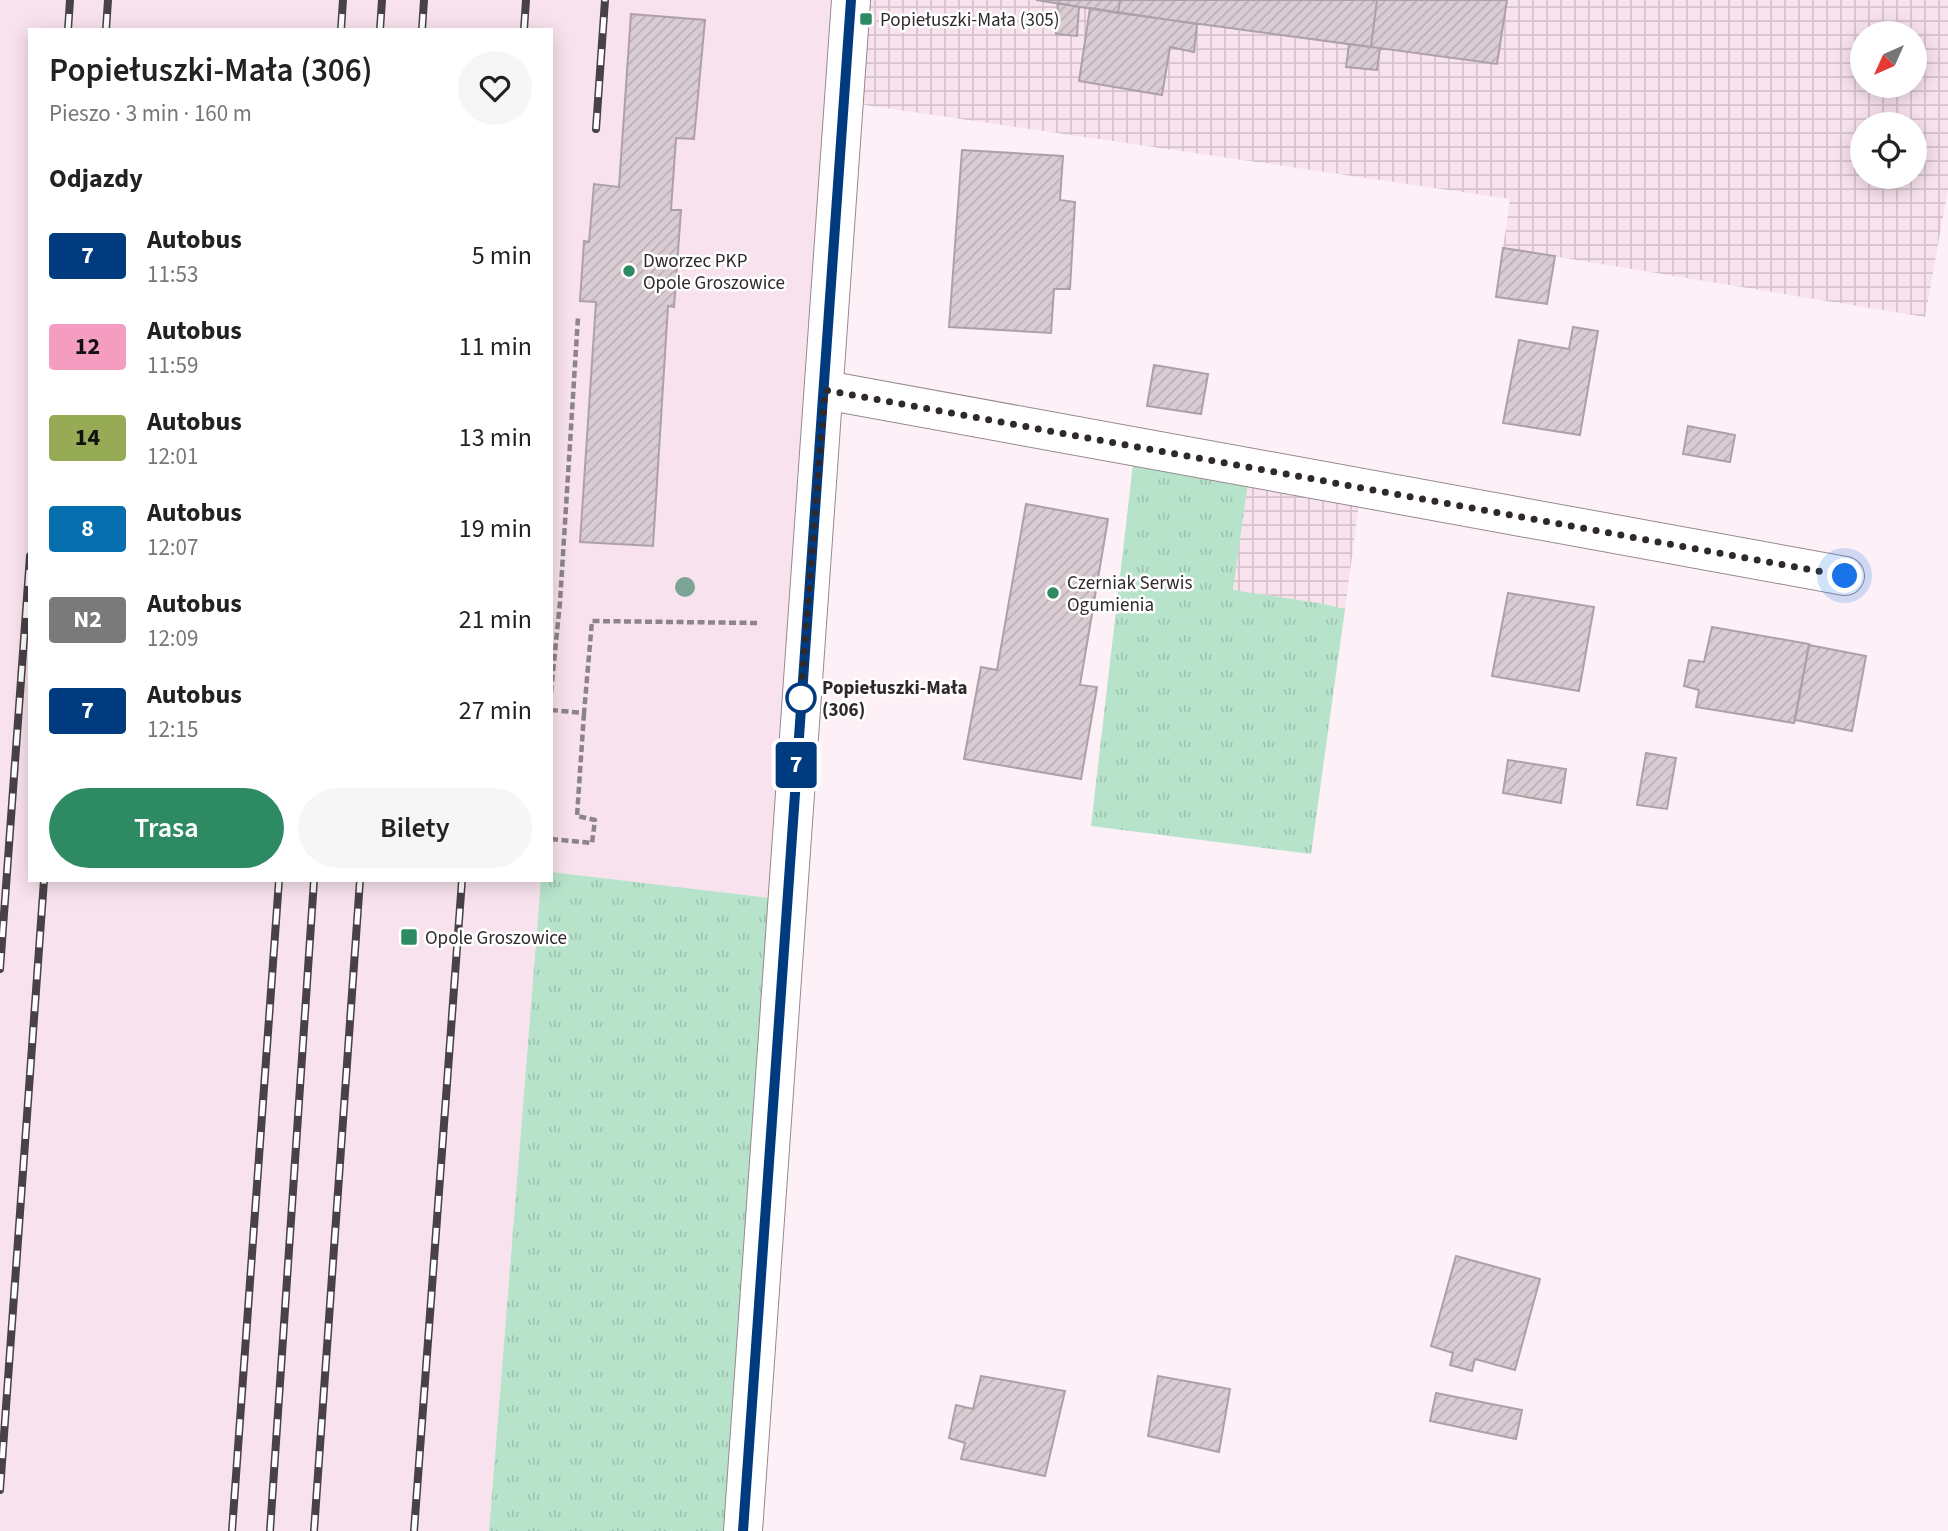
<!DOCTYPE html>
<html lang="pl">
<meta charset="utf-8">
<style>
body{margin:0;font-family:"Source Sans 3",sans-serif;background:#f6f6f6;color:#222;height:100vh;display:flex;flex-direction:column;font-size:26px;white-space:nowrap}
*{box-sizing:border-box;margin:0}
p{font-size:23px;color:#767676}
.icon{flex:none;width:38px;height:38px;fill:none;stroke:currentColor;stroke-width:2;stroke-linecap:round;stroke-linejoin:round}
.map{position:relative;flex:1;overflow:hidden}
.panel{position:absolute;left:28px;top:28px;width:525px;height:854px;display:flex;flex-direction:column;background:#fff;border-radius:0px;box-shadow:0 4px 18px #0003}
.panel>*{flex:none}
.badge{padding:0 14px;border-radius:5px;font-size:24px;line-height:46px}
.needle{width:46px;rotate:225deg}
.buttons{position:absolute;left:1850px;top:21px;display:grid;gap:14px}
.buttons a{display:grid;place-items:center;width:77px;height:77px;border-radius:50%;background:#fff;box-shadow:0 4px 18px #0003;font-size:35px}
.you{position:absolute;width:35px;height:35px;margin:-18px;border:5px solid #fff;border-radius:50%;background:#1a73e8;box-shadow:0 0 0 10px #1a73e833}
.map>.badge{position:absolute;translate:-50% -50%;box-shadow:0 0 0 4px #fff}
h2{padding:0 21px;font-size:26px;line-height:63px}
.round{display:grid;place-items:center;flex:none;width:74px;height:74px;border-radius:37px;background:#f6f6f6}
.overview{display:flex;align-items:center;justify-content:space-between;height:119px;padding:0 21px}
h1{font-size:33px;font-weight:600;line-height:52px}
.action{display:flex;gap:14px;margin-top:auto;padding:14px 21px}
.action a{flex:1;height:80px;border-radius:42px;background:#2d8a62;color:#fff;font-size:28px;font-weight:600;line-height:80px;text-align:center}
.action a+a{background:#f6f6f6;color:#222}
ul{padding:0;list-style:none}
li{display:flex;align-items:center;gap:21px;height:91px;padding:0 21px}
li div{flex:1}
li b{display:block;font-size:26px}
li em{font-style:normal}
li .badge{min-width:77px;font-weight:700;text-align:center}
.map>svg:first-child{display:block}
</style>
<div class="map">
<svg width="1948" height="1531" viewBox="0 0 1948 1531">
<defs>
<pattern id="industrial-grid" width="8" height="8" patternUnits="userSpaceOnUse" patternTransform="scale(1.75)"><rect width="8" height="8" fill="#f8e2ee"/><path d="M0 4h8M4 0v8" fill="none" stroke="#d5c2cc"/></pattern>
<pattern id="grass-tufts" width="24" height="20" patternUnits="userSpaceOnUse" patternTransform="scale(1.75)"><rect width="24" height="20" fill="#b7e3cb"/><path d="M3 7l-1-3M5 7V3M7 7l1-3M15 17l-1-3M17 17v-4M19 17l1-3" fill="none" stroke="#9ec3ae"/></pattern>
<pattern id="building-hatch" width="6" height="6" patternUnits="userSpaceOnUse" patternTransform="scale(1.75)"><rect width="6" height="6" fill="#daccd3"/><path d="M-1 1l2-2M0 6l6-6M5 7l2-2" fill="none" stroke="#bbafb5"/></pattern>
</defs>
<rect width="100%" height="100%" fill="#fef0f7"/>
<path fill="#f8e2ee" d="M0,0H851L787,900L551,872V30H30V880H541L489,1531H0Z"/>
<path fill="url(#industrial-grid)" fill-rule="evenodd" d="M851,0H1948V189L1925,317L1503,248L1510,199L844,102ZM1862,33H1914V86H1862ZM1862,124H1914V177H1862Z
M1250,468L1361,488L1345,609L1319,603L1233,590Z"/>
<path fill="url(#grass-tufts)" d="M1135,447L1250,468L1233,590L1319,603L1345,609L1311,854L1091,826Z
M551,872L787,900L743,1531H489L541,880H551Z"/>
<path fill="url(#building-hatch)" stroke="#aea0a7" stroke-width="2" d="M1036,0H1120L1118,13Z
M1120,0H1377L1371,47L1118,13Z
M1377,0H1507L1497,64L1371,47Z
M1058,3L1079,7L1077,36L1056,34Z
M1090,8L1197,24L1194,52L1170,47L1162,95L1079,81Z
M631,14L705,20L694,139L676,138L671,210H681L674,307L668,306L653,546L580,542L596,302L580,301L584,241L589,242L594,184L619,187Z
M1349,44L1380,48L1377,70L1346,67Z
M962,150L1063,156L1060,200L1075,202L1070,289H1054L1051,333L949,327Z
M1503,248L1555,256L1547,304L1496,297Z
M1573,327L1598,331L1580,435L1503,423L1519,340L1569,349Z
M1154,365L1208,374L1201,414L1147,406Z
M1688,426L1735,435L1730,462L1683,454Z
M1026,504L1108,519L1080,685L1097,687L1081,779L964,759L981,667L997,670Z
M1508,593L1594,607L1579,691L1492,676Z
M1712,627L1809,644L1794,723L1696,707L1699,690L1684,686L1689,660L1704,662Z
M1809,645L1866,656L1852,731L1795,720Z
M1646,753L1676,758L1667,809L1637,805Z
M1508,760L1566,769L1561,803L1503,793Z
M1456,1256L1540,1279L1515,1370L1475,1359L1472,1371L1450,1365L1453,1353L1431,1346Z
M981,1376L1065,1391L1045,1476L961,1459L965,1443L949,1438L956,1405L973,1409Z
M1158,1376L1230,1389L1219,1452L1148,1436Z
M1436,1393L1522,1410L1516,1439L1430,1421Z"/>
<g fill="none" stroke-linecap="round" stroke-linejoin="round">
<g stroke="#968990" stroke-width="40">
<path id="street" d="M825,390L1845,576"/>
</g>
<g stroke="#968990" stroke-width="40">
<path id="secondary" d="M743,1531L851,0"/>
</g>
<path stroke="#8d8488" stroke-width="4.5" stroke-dasharray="7 3.5" stroke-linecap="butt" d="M551,692L560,602L578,317
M551,710L584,713L592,621L757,623
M551,839L592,843L595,820L577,816L584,713"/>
<use href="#street" stroke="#fff" stroke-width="38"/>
<use href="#secondary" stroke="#fff" stroke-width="38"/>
<g stroke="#484145" stroke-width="8">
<path id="rail" d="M68,30L70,0
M106,30L108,0
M341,30L343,0
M380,30L382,0
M422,30L424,0
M524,30L526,0
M596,129L605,0
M0,969L30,556
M0,1490L44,880
M232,1531L279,880
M270,1531L314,880
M314,1531L360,880
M414,1531L462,880"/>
</g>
<use href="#rail" stroke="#fff" stroke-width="5" stroke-dasharray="16" stroke-linecap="butt"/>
</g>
<circle fill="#7ca495" cx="685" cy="587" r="10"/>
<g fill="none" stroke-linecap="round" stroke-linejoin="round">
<g stroke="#fff" stroke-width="16">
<path id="line" d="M743,1531L851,0"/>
</g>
<use href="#line" stroke="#003b80" stroke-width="10"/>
<path stroke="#2f292c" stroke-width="7" stroke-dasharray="0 12.6" d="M801,698L800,706L825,390L1845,576"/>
</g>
<g fill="#2d8a62" stroke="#fff" stroke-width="2.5">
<rect x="859" y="12" width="14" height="14" rx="3.5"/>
<circle cx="629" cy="271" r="7"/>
<circle cx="1053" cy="593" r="7"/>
<rect x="400" y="928" width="18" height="18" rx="3.5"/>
</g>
<circle fill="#fff" stroke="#003b80" stroke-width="3.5" cx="801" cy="698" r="14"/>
<g text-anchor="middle" stroke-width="5" stroke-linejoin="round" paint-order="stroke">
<g font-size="19" fill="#2f292c" stroke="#fff" text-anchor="start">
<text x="880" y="26">Popiełuszki-Mała (305)</text>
<text x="643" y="267">Dworzec PKP<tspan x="643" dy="22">Opole Groszowice</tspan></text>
<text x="1067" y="589">Czerniak Serwis<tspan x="1067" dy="22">Ogumienia</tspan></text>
<text x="425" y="944">Opole Groszowice</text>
</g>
<g font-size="19" font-weight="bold" fill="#2f292c" stroke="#fff" text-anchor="start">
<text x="822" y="694">Popiełuszki-Mała<tspan x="822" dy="22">(306)</tspan></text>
</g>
</g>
</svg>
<div class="buttons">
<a><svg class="needle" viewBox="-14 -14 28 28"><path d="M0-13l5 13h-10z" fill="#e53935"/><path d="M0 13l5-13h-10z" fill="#767676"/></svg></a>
<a><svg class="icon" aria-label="locate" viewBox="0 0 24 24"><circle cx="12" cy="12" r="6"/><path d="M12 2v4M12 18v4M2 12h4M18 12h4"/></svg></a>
</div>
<div class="you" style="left:1845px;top:576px"></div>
<b class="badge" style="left:796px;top:765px;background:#003b80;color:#fff">7</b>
<section class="panel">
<div class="overview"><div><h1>Popiełuszki-Mała (306)</h1><p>Pieszo · 3 min · 160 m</p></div><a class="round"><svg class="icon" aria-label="heart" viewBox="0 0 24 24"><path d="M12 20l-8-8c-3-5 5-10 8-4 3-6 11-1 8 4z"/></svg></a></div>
<h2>Odjazdy</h2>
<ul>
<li><span class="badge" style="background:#003b80;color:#fff">7</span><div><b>Autobus</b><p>11:53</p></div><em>5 min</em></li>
<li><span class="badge" style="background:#f49dc0;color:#111">12</span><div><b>Autobus</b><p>11:59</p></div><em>11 min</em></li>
<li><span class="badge" style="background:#97ab56;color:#111">14</span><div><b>Autobus</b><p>12:01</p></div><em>13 min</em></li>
<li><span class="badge" style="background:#056eaf;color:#fff">8</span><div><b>Autobus</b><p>12:07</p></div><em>19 min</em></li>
<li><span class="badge" style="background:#7a7a7a;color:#fff">N2</span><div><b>Autobus</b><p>12:09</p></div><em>21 min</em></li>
<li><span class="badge" style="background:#003b80;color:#fff">7</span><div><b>Autobus</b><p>12:15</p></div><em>27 min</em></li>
</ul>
<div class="action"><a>Trasa</a><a>Bilety</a></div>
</section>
</div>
